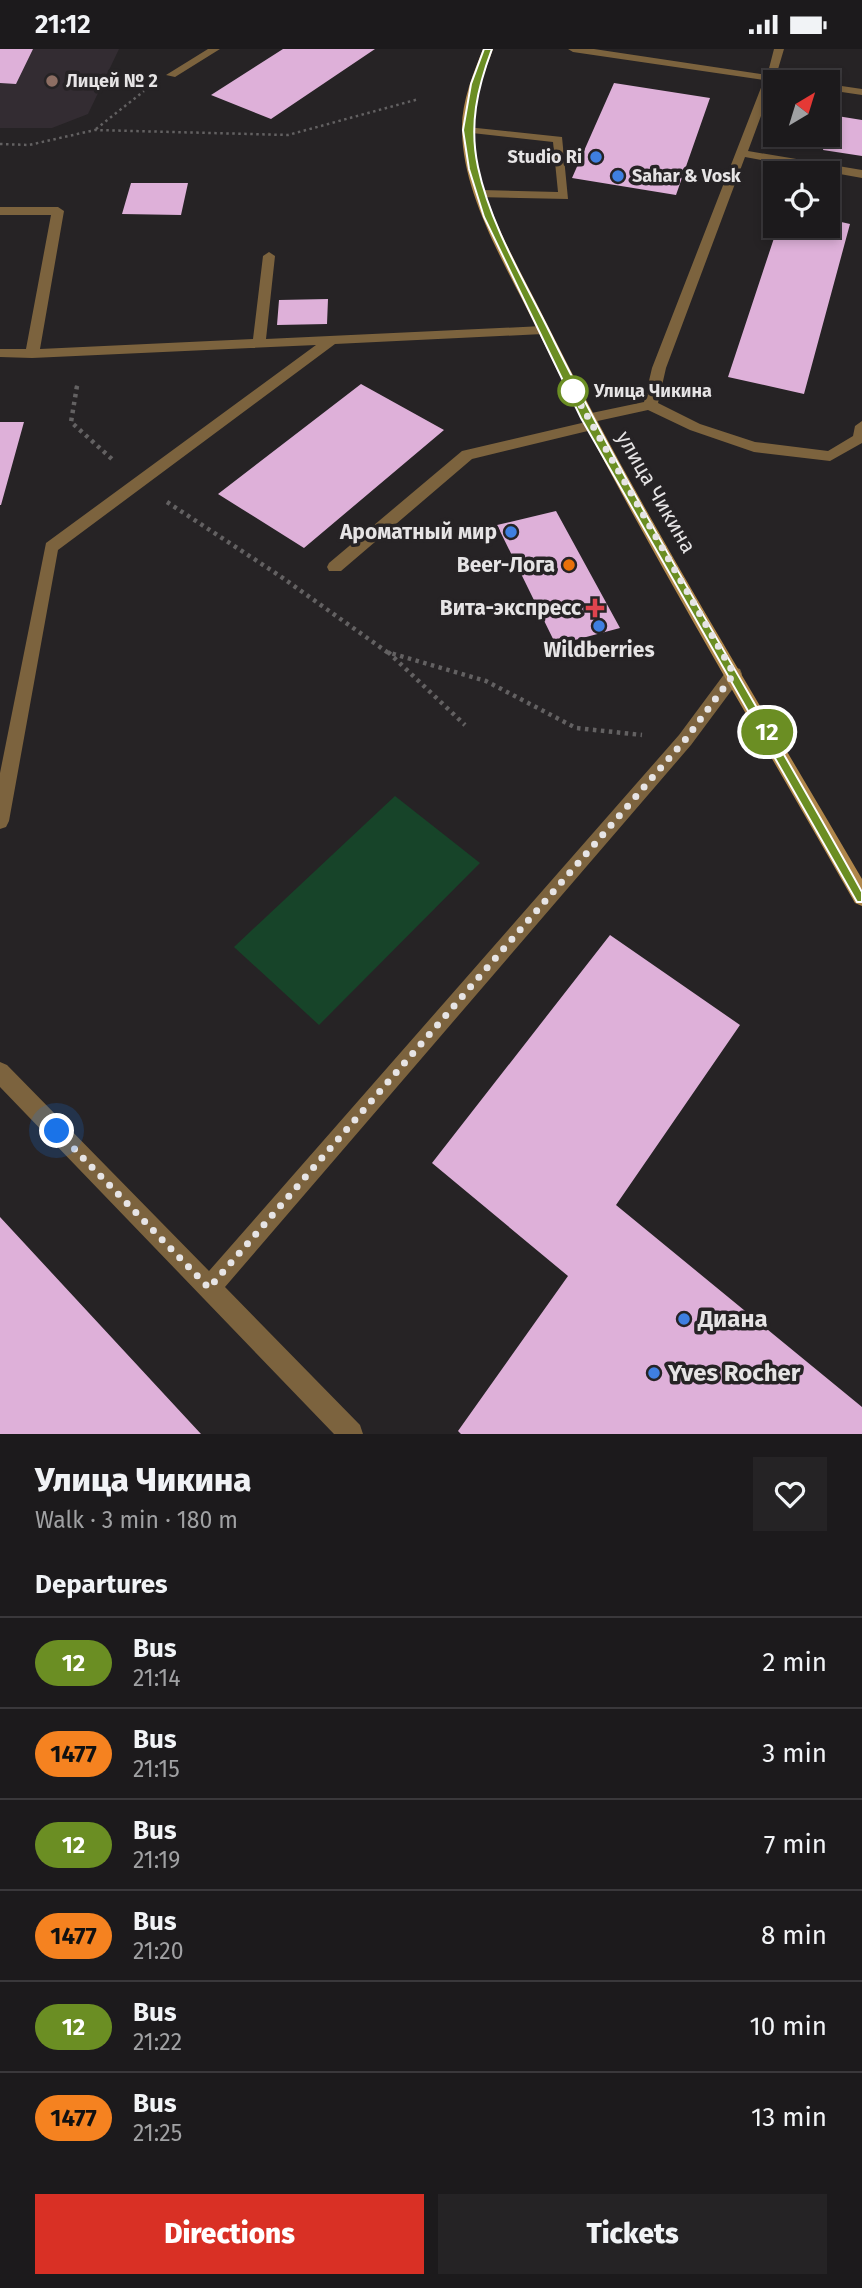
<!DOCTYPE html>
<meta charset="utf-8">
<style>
body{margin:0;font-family:"Fira Sans",sans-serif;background:#252325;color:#f1f3f6;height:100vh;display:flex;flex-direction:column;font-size:26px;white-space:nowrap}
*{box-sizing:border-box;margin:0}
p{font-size:23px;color:#a0a1a3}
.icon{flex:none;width:38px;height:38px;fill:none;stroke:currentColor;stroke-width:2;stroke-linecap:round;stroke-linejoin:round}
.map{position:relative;height:1385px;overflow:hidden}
.details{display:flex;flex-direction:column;background:#1c1a1c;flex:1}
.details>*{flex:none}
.badge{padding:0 14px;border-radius:23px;font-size:24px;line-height:46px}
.needle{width:46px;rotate:38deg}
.fabs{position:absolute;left:763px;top:21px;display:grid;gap:14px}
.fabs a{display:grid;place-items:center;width:77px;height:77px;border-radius:0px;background:#1c1a1c;box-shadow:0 4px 10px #0003,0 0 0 2px #3a383b;font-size:35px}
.you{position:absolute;width:35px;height:35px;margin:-18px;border:5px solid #fff;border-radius:50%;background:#1a73e8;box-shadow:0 0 0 10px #1a73e833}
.map>.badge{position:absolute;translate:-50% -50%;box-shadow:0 0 0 4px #fff}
h2{padding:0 35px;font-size:26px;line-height:63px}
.round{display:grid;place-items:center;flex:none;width:74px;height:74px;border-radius:0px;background:#252325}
.head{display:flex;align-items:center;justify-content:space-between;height:119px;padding:0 35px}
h1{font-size:33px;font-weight:800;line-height:52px}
.button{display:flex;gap:14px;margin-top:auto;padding:14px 35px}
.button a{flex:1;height:80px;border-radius:0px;background:#d93025;color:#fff;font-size:28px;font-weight:800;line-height:80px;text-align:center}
.button a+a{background:#252325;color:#f1f3f6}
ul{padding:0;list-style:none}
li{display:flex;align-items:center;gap:21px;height:91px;padding:0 35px;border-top:2px solid #3a383b}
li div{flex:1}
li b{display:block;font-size:26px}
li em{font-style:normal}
li .badge{min-width:77px;font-weight:700;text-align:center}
.status{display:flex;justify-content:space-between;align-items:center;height:49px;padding:0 35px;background:#1c1a1c;direction:ltr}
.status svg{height:19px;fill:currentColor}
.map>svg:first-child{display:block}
</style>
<div class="status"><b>21:12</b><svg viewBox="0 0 49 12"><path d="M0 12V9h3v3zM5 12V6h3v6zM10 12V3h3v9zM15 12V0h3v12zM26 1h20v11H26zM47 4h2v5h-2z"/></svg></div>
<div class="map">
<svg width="862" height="1385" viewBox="0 0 862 1385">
<rect width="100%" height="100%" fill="#262325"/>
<path fill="#332c32" d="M0,0H119L88,65L52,79H0Z"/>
<path fill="#174429" d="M395,747L480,814L319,976L234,898Z"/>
<path fill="#deb0d9" d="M0,0H33L16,35L0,34Z
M283,0H375L271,70L211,46Z
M614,34L710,49L676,146L572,129Z
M831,66L862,71V107L823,101Z
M131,134H188L181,166L122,165Z
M828,170L850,175L804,345L728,328L778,177H828Z
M328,250L327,275L277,276L279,251Z
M361,335L444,381L304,499L218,445Z
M0,373H24L1,456H0Z
M556,462L620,579L556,596L497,476Z
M610,886L740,976L616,1156L862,1358V1385H461L458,1382L568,1227L432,1114Z
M0,1168L201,1385H0Z"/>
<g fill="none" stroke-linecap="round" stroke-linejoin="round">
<path stroke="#636162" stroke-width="2.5" stroke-dasharray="2.5 3.5" stroke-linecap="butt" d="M96,80L144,42
M0,95L29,96L95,81L288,86L419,50
M76,339L77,334"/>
<path stroke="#636162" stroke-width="4.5" stroke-dasharray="3.5 4.5" stroke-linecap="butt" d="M77,337L71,373L113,411
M167,453L280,527L387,603L486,632L576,679L642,686
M388,603L465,676"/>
<path fill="#7c633e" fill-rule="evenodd" d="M208,0H220L175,28L166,26Z
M568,0H594L774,27L775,29L748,102L862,121V129L745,108L666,319L658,354L700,375L755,393L828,402L853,387L855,377L862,372V394L830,412L754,403L690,381L648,361L593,373L598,377L596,380L472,410L341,522H329L327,518L329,514L462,402L586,373L580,369L582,366L644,353L652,319L764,31L573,3Z
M467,78L562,88L568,150L477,148L475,145L481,141L558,143L553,93L463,83V79Z
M0,158H58L64,162L40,300L253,290L263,207L269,203L275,207L266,290L543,277L550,281L543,285L335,295L58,501L9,772L6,778L0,780V724L46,494L316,296L32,309L0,308V300H26L51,166H0Z
M734,618L740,620L742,625L740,630L691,696L225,1238L360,1376L363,1385H334L0,1038V1013L7,1016L209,1222L679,686L728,620Z"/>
<path fill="#7c633e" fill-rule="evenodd" d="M774,0H784L776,27L799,30L804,33L766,31Z
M828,35L862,40V46L828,41Z"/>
<path fill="#af864a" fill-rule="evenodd" d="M483,0H493C484,25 472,54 473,82C475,147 518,216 546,273C641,464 755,646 862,830V857L855,854C746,662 630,473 534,274C506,217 463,147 462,82C461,54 473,25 483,0Z"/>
</g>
<path fill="#6b8e23" stroke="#fff" stroke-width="2" d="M484,0H492C477,40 469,76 478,118C491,179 527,236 554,292C647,479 762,662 862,843V853H857L581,369L484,168L469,120L463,81L471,35Z"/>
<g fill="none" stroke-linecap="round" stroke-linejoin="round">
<path stroke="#e6e4e5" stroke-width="7" stroke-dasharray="0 12.6" d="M57,1082L209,1239L685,691L734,625L573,342"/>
</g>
<circle fill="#8d6e63" stroke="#262325" stroke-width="2.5" cx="52" cy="32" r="7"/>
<g fill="#3f7fe0" stroke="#262325" stroke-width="2.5">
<circle cx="596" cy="108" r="7"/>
<circle cx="618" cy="127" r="7"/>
<circle cx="511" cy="483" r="7"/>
<circle cx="599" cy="577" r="7"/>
<circle cx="684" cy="1270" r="7"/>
<circle cx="654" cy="1324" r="7"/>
</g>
<circle fill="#fff" stroke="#6b8e23" stroke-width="3.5" cx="573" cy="342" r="14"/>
<circle fill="#e8710a" stroke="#262325" stroke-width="2.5" cx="569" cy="516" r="7"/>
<path fill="#e0444e" stroke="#262325" stroke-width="2.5" d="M591.5 548.5h7v7h7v7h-7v7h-7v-7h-7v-7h7z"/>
<g text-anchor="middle" stroke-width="7" stroke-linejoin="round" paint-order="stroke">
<g font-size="18" font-weight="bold" fill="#e6e4e5" stroke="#262325" text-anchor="start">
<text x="66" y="38">Лицей № 2</text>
<text x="582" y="114" text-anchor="end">Studio Ri</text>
<text x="632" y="133">Sahar &amp; Vosk</text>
</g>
<g font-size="18" font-weight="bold" fill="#e6e4e5" stroke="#262325" text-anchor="start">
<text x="594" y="348">Улица Чикина</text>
</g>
<g font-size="21" fill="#e6e4e5" stroke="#262325">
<text transform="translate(656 443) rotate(60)" y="7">улица Чикина</text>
</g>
<g font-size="21" font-weight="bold" fill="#e6e4e5" stroke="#262325" text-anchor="end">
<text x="497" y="490">Ароматный мир</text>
<text x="555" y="523">Beer-Лога</text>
<text x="581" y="566">Вита-экспресс</text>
<text x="599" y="608" text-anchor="middle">Wildberries</text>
</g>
<g font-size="24" font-weight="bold" fill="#e6e4e5" stroke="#262325" text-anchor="start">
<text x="698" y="1278">Диана</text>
<text x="668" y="1332">Yves Rocher</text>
</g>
</g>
</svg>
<div class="fabs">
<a><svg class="needle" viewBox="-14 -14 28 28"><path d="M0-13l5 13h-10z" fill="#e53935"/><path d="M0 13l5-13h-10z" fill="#a0a1a3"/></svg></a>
<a><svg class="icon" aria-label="locate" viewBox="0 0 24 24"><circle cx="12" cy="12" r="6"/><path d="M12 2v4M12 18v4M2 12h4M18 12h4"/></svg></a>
</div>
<div class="you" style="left:57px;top:1082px"></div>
<b class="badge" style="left:767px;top:683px;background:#6b8e23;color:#fff">12</b>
</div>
<section class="details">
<div class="head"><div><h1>Улица Чикина</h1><p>Walk · 3 min · 180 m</p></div><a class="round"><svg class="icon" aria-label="heart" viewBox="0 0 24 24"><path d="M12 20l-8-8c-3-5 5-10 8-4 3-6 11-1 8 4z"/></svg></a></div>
<h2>Departures</h2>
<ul>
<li><span class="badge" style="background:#6b8e23;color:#fff">12</span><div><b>Bus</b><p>21:14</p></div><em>2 min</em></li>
<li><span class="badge" style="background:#f58220;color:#111">1477</span><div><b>Bus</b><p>21:15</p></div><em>3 min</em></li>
<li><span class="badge" style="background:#6b8e23;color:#fff">12</span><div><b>Bus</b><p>21:19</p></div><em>7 min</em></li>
<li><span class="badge" style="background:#f58220;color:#111">1477</span><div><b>Bus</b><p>21:20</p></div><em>8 min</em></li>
<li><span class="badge" style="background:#6b8e23;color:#fff">12</span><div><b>Bus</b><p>21:22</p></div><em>10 min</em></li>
<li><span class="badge" style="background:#f58220;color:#111">1477</span><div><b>Bus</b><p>21:25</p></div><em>13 min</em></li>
</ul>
<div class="button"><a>Directions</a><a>Tickets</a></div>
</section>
